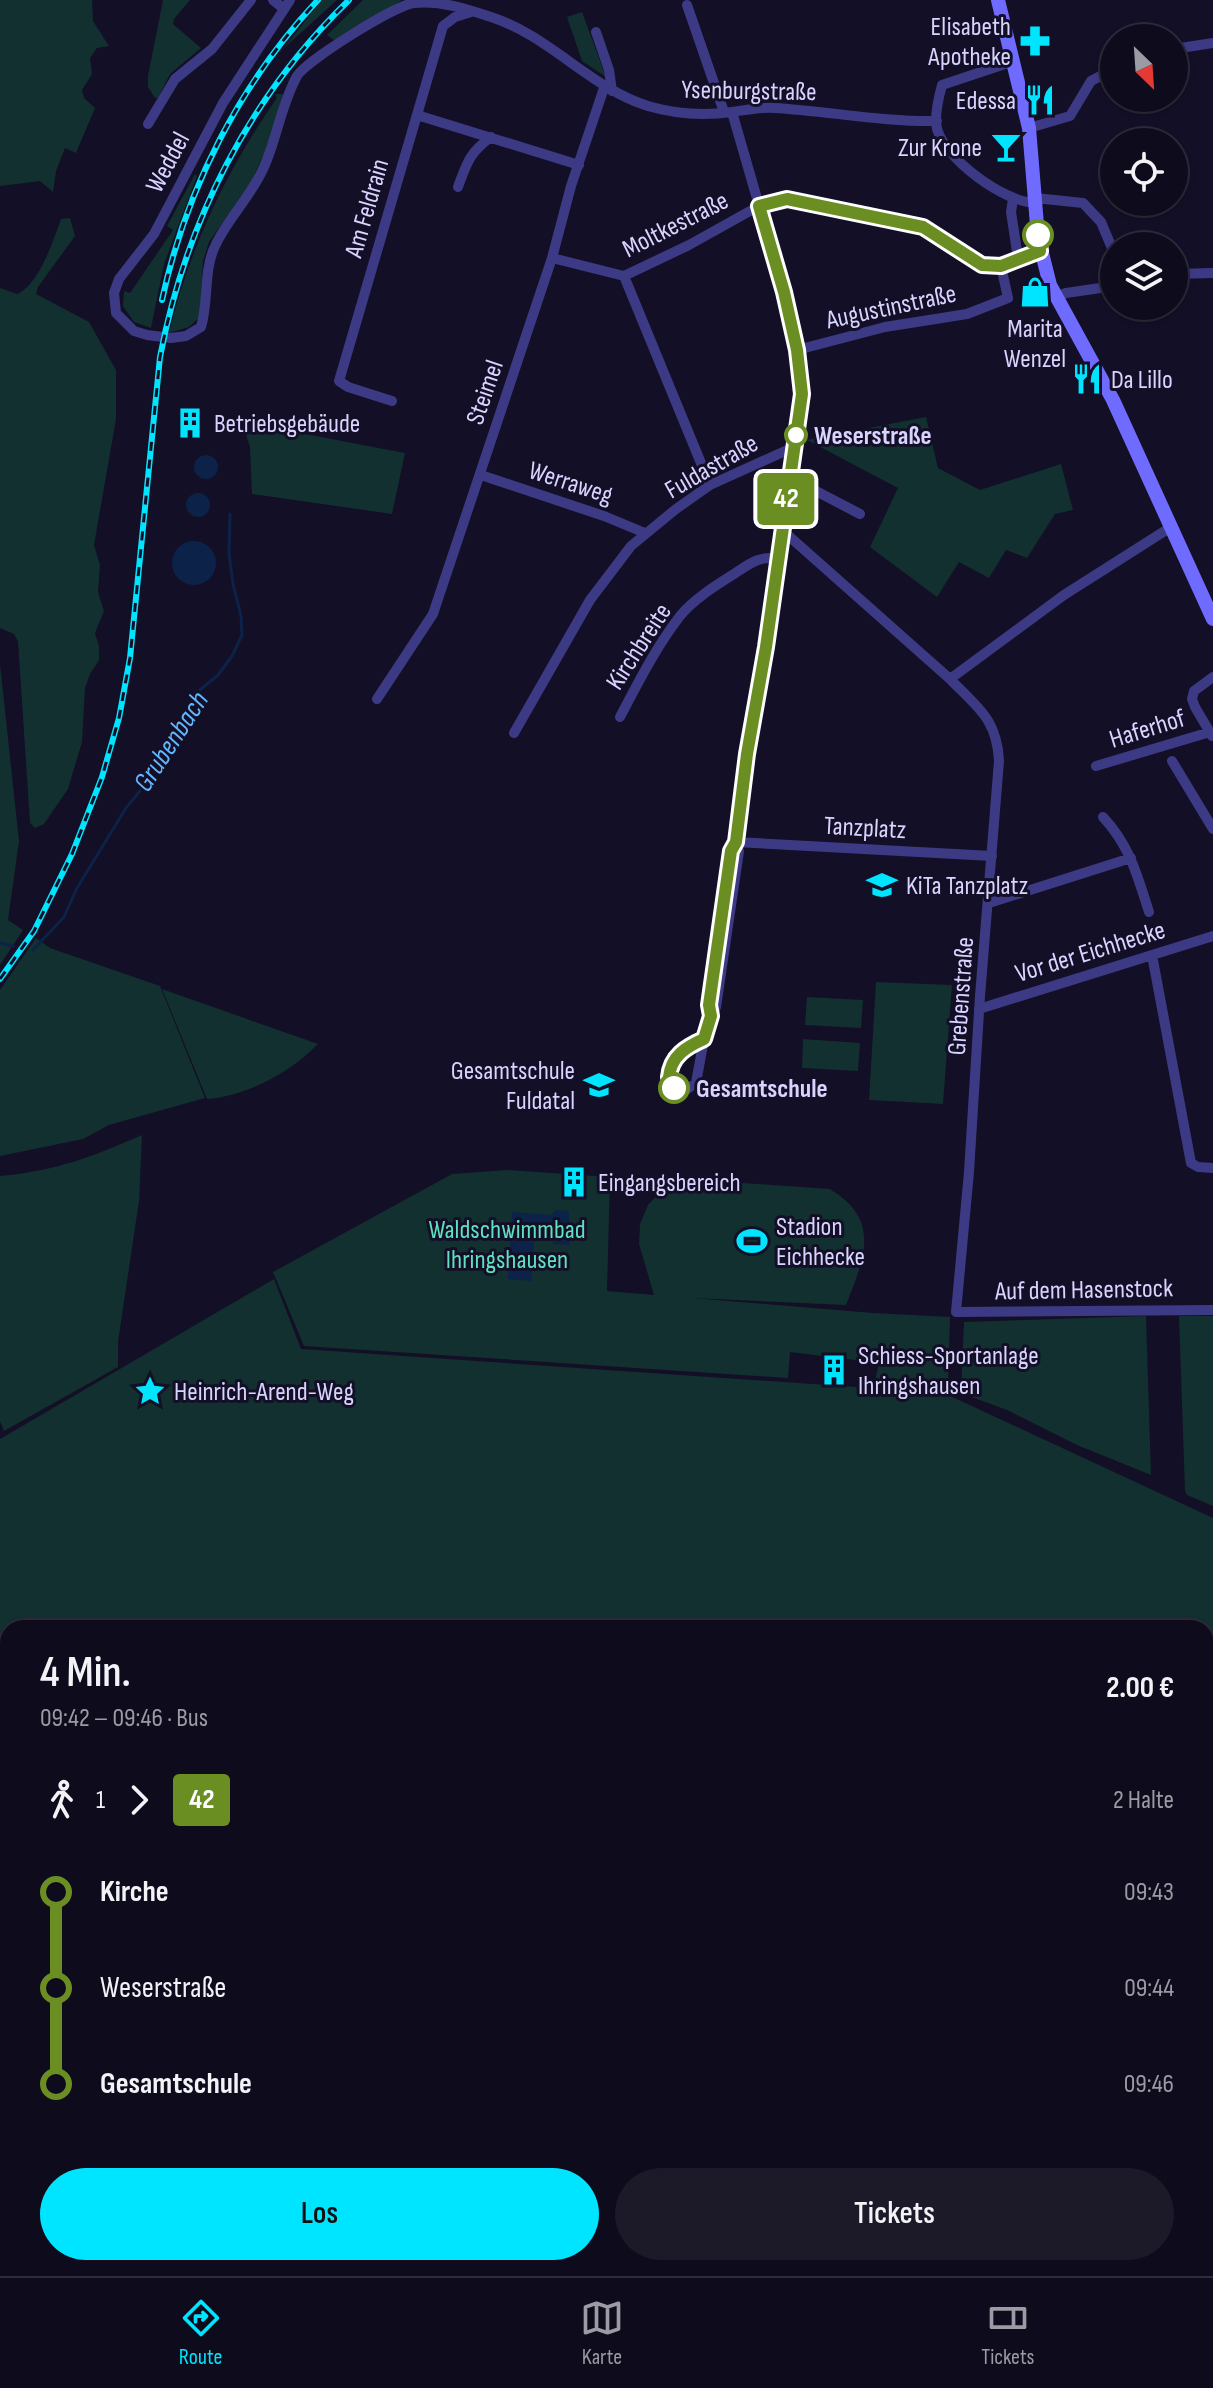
<!DOCTYPE html>
<html lang="de">
<meta charset="utf-8">
<style>
body{margin:0;font-family:"Sofia Sans Condensed",sans-serif;background:#1c1929;color:#f1f3f6;height:100vh;display:flex;flex-direction:column;font-size:30px;white-space:nowrap}
*{box-sizing:border-box;margin:0}
p{font-size:26px;color:#9b9ba3}
.icon{flex:none;width:44px;height:44px;fill:none;stroke:currentColor;stroke-width:2;stroke-linecap:round;stroke-linejoin:round}
.map{position:relative;flex:1;overflow:hidden}
.drawer{position:absolute;left:0px;top:1620px;width:1214px;height:656px;display:flex;flex-direction:column;background:#0e0b1c;border-radius:24px 24px 0 0;box-shadow:0 2px 6px #0004,0 0 0 2px #2e2b3b}
.drawer>*{flex:none}
.badge{padding:0 16px;border-radius:6px;font-size:28px;line-height:52px}
.needle{width:52px;rotate:155deg}
.fabs{position:absolute;left:1100px;top:24px;display:grid;gap:16px}
.fabs a{display:grid;place-items:center;width:88px;height:88px;border-radius:50%;background:#0e0b1c;box-shadow:0 2px 6px #0004,0 0 0 2px #2e2b3b;font-size:40px}
.map>.badge{position:absolute;translate:-50% -50%;box-shadow:0 0 0 4px #fff}
.legs{display:flex;align-items:center;gap:12px;height:88px;padding:0 40px;font-size:26px}
.legs p{margin-inline-start:auto}
.overview{display:flex;align-items:center;justify-content:space-between;height:136px;padding:0 40px}
h1{font-size:44px;font-weight:600;line-height:60px}
.cta{display:flex;gap:16px;margin-top:auto;padding:16px 40px}
.cta a{flex:1;height:92px;border-radius:48px;background:#00e5ff;color:#111;font-size:32px;font-weight:600;line-height:92px;text-align:center}
.cta a+a{background:#1c1929;color:#f1f3f6}
ul{padding:0 40px;list-style:none}
li{display:flex;align-items:center;gap:28px;height:96px;font-size:30px}
li i{display:grid;place-items:center;width:12px;height:100%;margin:0 10px;background:currentColor}
li i::after{content:'';width:20px;height:20px;margin:-10px;border:6px solid;border-radius:50%;background:#0e0b1c}
li p{margin-inline-start:auto}
li:first-child i{background:linear-gradient(#0000 50%,currentColor 0)}
li:last-child i{background:linear-gradient(currentColor 50%,#0000 0)}
.menu{display:flex;justify-content:space-around;align-items:center;height:112px;border-top:2px solid #2e2b3b;background:#0e0b1c;font-size:22px;color:#9b9ba3}
.menu a{display:grid;justify-items:center;gap:4px}
.menu .selected{color:#00e5ff}
.map>svg:first-child{display:block}
</style>
<div class="map">
<svg width="1213" height="2276" viewBox="0 0 1213 2276">
<rect width="100%" height="100%" fill="#130f26"/>
<path fill="#12302f" d="M0,0H92L93,21L109,46L97,48L90,58L92,74L82,90L84,98L95,108L76,153L65,148L56,171L53,192L40,181L0,186Z
M163,0H190L174,19L173,24L201,48L170,74L158,98H155L148,87V76Z
M322,0H337L283,49Z
M363,0H402L336,42L327,35Z
M582,12L606,77L582,61L567,17Z
M275,94H283L270,141L251,182L209,242L203,261L200,317L189,327L169,333C190,247 226,171 277,98Z
M195,174L197,176L164,264L151,328L134,322L123,306L124,291L130,293L173,230L167,226Z
M70,218L75,236L38,287L36,294L89,322L116,370V419L94,545L100,565L98,592L104,611L95,633L99,646V660L90,674L85,688L82,742L68,789L44,824L35,828L30,823L18,641L14,634L0,628V288L17,294C39,285 53,241 61,219Z
M926,417L938,468L980,490L1061,464L1073,510L1055,514L1027,558L1006,550L989,578L959,562L937,597L870,547L898,488L807,440Z
M242,422L405,453L392,514L252,494L250,447Z
M0,664L19,841L8,920L23,930L0,965Z
M36,938L50,948L160,986L205,1098L109,1125L83,1139L0,1156V990Z
M876,982L952,985L943,1104L869,1100Z
M162,989L318,1044C291,1072 247,1096 207,1099Z
M807,997L863,1000L861,1028L805,1025Z
M803,1039L860,1043L858,1071L802,1068Z
M142,1135L139,1201L118,1342V1367L4,1431L0,1421V1176C55,1171 92,1157 142,1135Z
M507,1170L610,1177L607,1291L654,1295L639,1244L640,1224L648,1205L664,1188L687,1179L830,1189C881,1220 865,1257 846,1305L692,1298L873,1313L950,1317L948,1385L875,1381L879,1363L790,1352L788,1378L304,1346L273,1272L452,1174Z
M274,1279L301,1349L944,1393L1213,1518V1838L1206,1836V1628H8V1870L0,1869V1439Z
M1146,1316L1151,1475L1077,1445L1007,1410L961,1393L964,1322Z
M1179,1316H1213V1506L1187,1495L1185,1491Z
M1213,2056V2253L1206,2248V2058Z
M0,2069H8V2268H617L615,2276H0Z
M1113,2268H1167V2276H1113Z"/>
<path fill="#0c2248" d="M194 467a12 12 0 1 1 24 0a12 12 0 1 1-24 0Z
M186 505a12 12 0 1 1 24 0a12 12 0 1 1-24 0Z
M172 563a22 22 0 1 1 44 0a22 22 0 1 1-44 0Z
M556,1210L569,1211V1245L553,1244V1238L542,1225H535L531,1281L508,1279L512,1212L550,1215Z
M1206,1836L1213,1838V2116L1206,2111Z
M0,1869L8,1870V2069H0Z"/>
<g fill="none" stroke-linecap="round" stroke-linejoin="round">
<path stroke="#0c2248" stroke-width="3" d="M0,943L13,946
M33,950L64,917L77,888L126,808L157,770L195,694L218,675L232,656L242,635L241,616L233,584L229,554L230,514"/>
<path stroke="#3d3a85" stroke-width="10" d="M273,0L283,8
M290,0L223,103L154,234L119,279L114,293L116,313L134,331L147,335L171,338L186,336L201,327C209,301 203,269 216,244C229,217 252,195 264,167C277,138 281,105 297,76C306,61 395,5 414,3C439,0 467,9 491,17C550,36 590,88 648,106C675,114 703,116 732,112C746,110 759,107 774,108C828,111 882,122 937,121
M687,5L724,112
M596,32L609,70L612,91
M1174,49L1213,43
M1014,61L942,85C939,96 934,117 937,129C946,160 1004,202 1035,203
M417,115L579,165
M148,124L175,79L212,49L251,0
M1029,128L1070,116L1091,81L1114,69
M458,187C467,163 469,153 491,137
M1035,198L1083,203L1101,222L1114,253
M1013,199L1011,212L1018,258
M552,258L624,276L689,245L759,206L787,199L923,227L982,265L1001,266L1040,251
M1174,274L1213,273
M624,276L710,485
M1056,297L1066,293L1114,286
M797,350L885,327L967,314L1008,298L1001,266
M392,401L348,387L339,381L443,26L455,17L471,12
M481,475L604,516L645,533
M789,477L860,514
M1171,527L1064,595L950,679C978,708 997,719 999,761L980,996L969,1172L956,1312L1213,1310
M782,530L950,679
M377,699L433,614L552,258L571,186L605,85
M620,717C638,683 656,647 680,616C694,599 715,586 734,574C749,564 760,555 778,559
M514,733L590,600L631,546L676,509L710,485L794,447
M1212,736L1195,707L1192,699L1194,691L1213,677
M1172,761L1213,829
M1096,766L1210,732
M1103,817C1130,846 1137,875 1149,912
M736,842L992,856
M989,903L1131,858
M1152,955L1191,1163L1198,1167L1213,1168
M979,1009L1213,936
M711,1016L709,1005L731,851L736,842
M704,1039C686,1047 671,1056 669,1077L674,1088L686,1090L696,1083L704,1039L716,1007L739,851L736,842L747,754L766,647L802,394L797,350L784,292L732,112"/>
<path stroke="#6f6bff" stroke-width="14" d="M998,0L1029,128L1038,237L1050,285L1113,400L1213,619
M1206,1797L1213,1798
M0,1841H8"/>
<g stroke="#00e5ff" stroke-width="6">
<path id="rail" d="M162,300C186,189 240,83 318,0
M0,979L34,931L72,854L102,777L119,718L130,658L160,357C186,221 249,97 349,0"/>
</g>
<use href="#rail" stroke="#130f26" stroke-width="3" stroke-dasharray="9" stroke-linecap="butt"/>
</g>
<g fill="none" stroke-linecap="round" stroke-linejoin="round">
<g stroke="#fff" stroke-width="18">
<path id="line-1" d="M674,1088L669,1077C671,1056 686,1047 704,1039L711,1016L709,1005L731,851L736,842L747,754L766,647L802,394L797,350L784,292L759,206L787,199L923,227L982,265L1001,266L1040,251L1038,235"/>
</g>
<use href="#line-1" stroke="#6b8e23" stroke-width="12"/>
</g>
<defs>
<g id="pharmacy-bare" transform="scale(2.4)"><path d="M-2-6h4v4h4v4h-4v4h-4v-4h-4v-4h4Z" fill="#00e5ff" stroke="#130f26" stroke-width="2.5" paint-order="stroke"/></g>
<g id="restaurant-bare" transform="scale(2.4)"><path d="M-5-6h1v4h1v-4h1v4h1v-4h1v5L-1.5 .5V6h-2V.5L-5-1ZM5-6V6H3V1.5H1.5Q1.5-4 5-6Z" fill="#00e5ff" stroke="#130f26" stroke-width="2.5" paint-order="stroke"/></g>
<g id="bar-bare" transform="scale(2.4)"><path d="M-6-5H6L.8 .8V4.5H3.5V6h-7V4.5H-.8V.8Z" fill="#00e5ff" stroke="#130f26" stroke-width="2.5" paint-order="stroke"/></g>
<g id="shop-bare" transform="scale(2.4)"><path d="M-5-2.5h2.3a2.7 3.5 0 0 1 5.4 0H5L5.5 6h-11ZM-1.5-2.5h3a1.5 2.3 0 0 0-3 0Z" fill="#00e5ff" stroke="#130f26" stroke-width="2.5" paint-order="stroke"/></g>
<g id="building-bare" transform="scale(2.4)"><path d="M-4-6H4V6H1V3H-1V6H-4ZM-2.5-4.3h1.7v1.8h-1.7ZM.8-4.3h1.7v1.8H.8ZM-2.5-1h1.7V.8h-1.7ZM.8-1h1.7V.8H.8Z" fill="#00e5ff" stroke="#130f26" stroke-width="2.5" paint-order="stroke"/></g>
<g id="school-bare" transform="scale(2.4)"><path d="M0-5L7-2L0 1L-7-2ZM-4 1L0 2.5L4 1V4Q0 6-4 4Z" fill="#00e5ff" stroke="#130f26" stroke-width="2.5" paint-order="stroke"/></g>
<g id="stadium-bare" transform="scale(2.4)"><path d="M0-5a6.5 5 0 1 0 0 10a6.5 5 0 1 0 0-10ZM-3.5-1.8h7v3.6h-7Z" fill="#00e5ff" stroke="#130f26" stroke-width="2.5" paint-order="stroke"/></g>
<g id="sight-bare" transform="scale(2.4)"><path d="M0-6L1.8-2.2L6-1.7L2.9 1.2L3.7 5.4L0 3.3L-3.7 5.4L-2.9 1.2L-6-1.7L-1.8-2.2Z" fill="#00e5ff" stroke="#130f26" stroke-width="2.5" paint-order="stroke"/></g>
</defs>
<g fill-rule="evenodd">
<use href="#pharmacy-bare" x="1035" y="41"/>
<use href="#restaurant-bare" x="1040" y="100"/>
<use href="#bar-bare" x="1006" y="147"/>
<use href="#shop-bare" x="1035" y="292"/>
<use href="#restaurant-bare" x="1087" y="379"/>
<use href="#building-bare" x="190" y="423"/>
<use href="#school-bare" x="882" y="885"/>
<use href="#school-bare" x="599" y="1085"/>
<use href="#building-bare" x="574" y="1182"/>
<use href="#stadium-bare" x="752" y="1241"/>
<use href="#building-bare" x="834" y="1370"/>
<use href="#sight-bare" x="150" y="1391"/>
</g>
<g fill="#fff" stroke="#6b8e23" stroke-width="4">
<circle cx="1038" cy="235" r="14"/>
<circle cx="796" cy="435" r="10"/>
<circle cx="674" cy="1088" r="14"/>
</g>
<g text-anchor="middle" stroke-width="6" stroke-linejoin="round" paint-order="stroke">
<g font-size="26" fill="#d9d4ff" stroke="#130f26" text-anchor="start">
<text x="1011" y="35" text-anchor="end">Elisabeth<tspan x="1011" dy="30">Apotheke</tspan></text>
<text x="1016" y="109" text-anchor="end">Edessa</text>
<text x="982" y="156" text-anchor="end">Zur Krone</text>
<text x="1035" y="337" text-anchor="middle">Marita<tspan x="1035" dy="30">Wenzel</tspan></text>
<text x="1111" y="388">Da Lillo</text>
<text x="214" y="432">Betriebsgebäude</text>
<text x="906" y="894">KiTa Tanzplatz</text>
<text x="575" y="1079" text-anchor="end">Gesamtschule<tspan x="575" dy="30">Fuldatal</tspan></text>
<text x="598" y="1191">Eingangsbereich</text>
<text x="776" y="1235">Stadion<tspan x="776" dy="30">Eichhecke</tspan></text>
<text x="858" y="1364">Schiess-Sportanlage<tspan x="858" dy="30">Ihringshausen</tspan></text>
<text x="174" y="1400">Heinrich-Arend-Weg</text>
</g>
<g font-size="26" fill="#d9d4ff" stroke="#130f26">
<text transform="translate(749 90) rotate(1)" y="9">Ysenburgstraße</text>
<text transform="translate(167 162) rotate(-62)" y="9">Weddel</text>
<text transform="translate(366 208) rotate(-74)" y="9">Am Feldrain</text>
<text transform="translate(675 224) rotate(-27)" y="9">Moltkestraße</text>
<text transform="translate(891 306) rotate(-12)" y="9">Augustinstraße</text>
<text transform="translate(484 392) rotate(-71)" y="9">Steimel</text>
<text transform="translate(711 466) rotate(-30)" y="9">Fuldastraße</text>
<text transform="translate(571 482) rotate(18)" y="9">Werraweg</text>
<text transform="translate(638 646) rotate(-57)" y="9">Kirchbreite</text>
<text transform="translate(1147 728) rotate(-17)" y="9">Haferhof</text>
<text transform="translate(865 827) rotate(3)" y="9">Tanzplatz</text>
<text transform="translate(1090 951) rotate(-17)" y="9">Vor der Eichhecke</text>
<text transform="translate(960 996) rotate(-86)" y="9">Grebenstraße</text>
<text transform="translate(1084 1289) rotate(-1)" y="9">Auf dem Hasenstock</text>
</g>
<g font-size="26" font-weight="bold" fill="#d9d4ff" stroke="#130f26" text-anchor="start">
<text x="814" y="444">Weserstraße</text>
<text x="696" y="1097">Gesamtschule</text>
</g>
<g font-size="26" fill="#5fe0c0" stroke="#130f26">
<text x="507" y="1238">Waldschwimmbad<tspan x="507" dy="30">Ihringshausen</tspan></text>
</g>
<g font-size="28" font-style="italic" fill="#62b6ff" stroke="#130f26">
<text transform="translate(170 741) rotate(-57)" y="10">Grubenbach</text>
</g>
</g>
</svg>
<div class="fabs">
<a><svg class="needle" viewBox="-14 -14 28 28"><path d="M0-13l5 13h-10z" fill="#e53935"/><path d="M0 13l5-13h-10z" fill="#9b9ba3"/></svg></a>
<a><svg class="icon" aria-label="locate" viewBox="0 0 24 24"><circle cx="12" cy="12" r="6"/><path d="M12 2v4M12 18v4M2 12h4M18 12h4"/></svg></a>
<a><svg class="icon" aria-label="layers" viewBox="0 0 24 24"><path d="M12 4l9 5-9 5-9-5zM3 14l9 5 9-5"/></svg></a>
</div>
<b class="badge" style="left:786px;top:499px;background:#6b8e23;color:#fff">42</b>
<section class="drawer">
<div class="overview"><div><h1>4 Min.</h1><p>09:42 – 09:46 · Bus</p></div><b>2.00 €</b></div>
<div class="legs"><svg class="icon" aria-label="walk" viewBox="0 0 24 24"><circle cx="13" cy="4" r="2"/><path d="M13 8l-2 6 4 7M11 14l-3 7M7 12l3-4h3l4 4"/></svg>1<svg class="icon" aria-label="forward" viewBox="0 0 24 24"><path d="M9 5l7 7-7 7"/></svg><b class="badge" style="background:#6b8e23;color:#fff">42</b><p>2 Halte</p></div>
<ul>
<li><i style="color:#6b8e23"></i><b>Kirche</b><p>09:43</p></li>
<li><i style="color:#6b8e23"></i><span>Weserstraße</span><p>09:44</p></li>
<li><i style="color:#6b8e23"></i><b>Gesamtschule</b><p>09:46</p></li>
</ul>
<div class="cta"><a>Los</a><a>Tickets</a></div>
</section>
</div>
<nav class="menu">
<a class="selected"><svg class="icon" aria-label="directions" viewBox="0 0 24 24"><path d="M12 3l9 9-9 9-9-9zM9 14v-3h6M13 9l2 2-2 2"/></svg>Route</a>
<a><svg class="icon" aria-label="map" viewBox="0 0 24 24"><path d="M3 6l6-2 6 2 6-2v14l-6 2-6-2-6 2zM9 4v14M15 6v14"/></svg>Karte</a>
<a><svg class="icon" aria-label="tickets" viewBox="0 0 24 24"><path d="M3 7h18v10H3zM15 7v10"/></svg>Tickets</a>
</nav>
